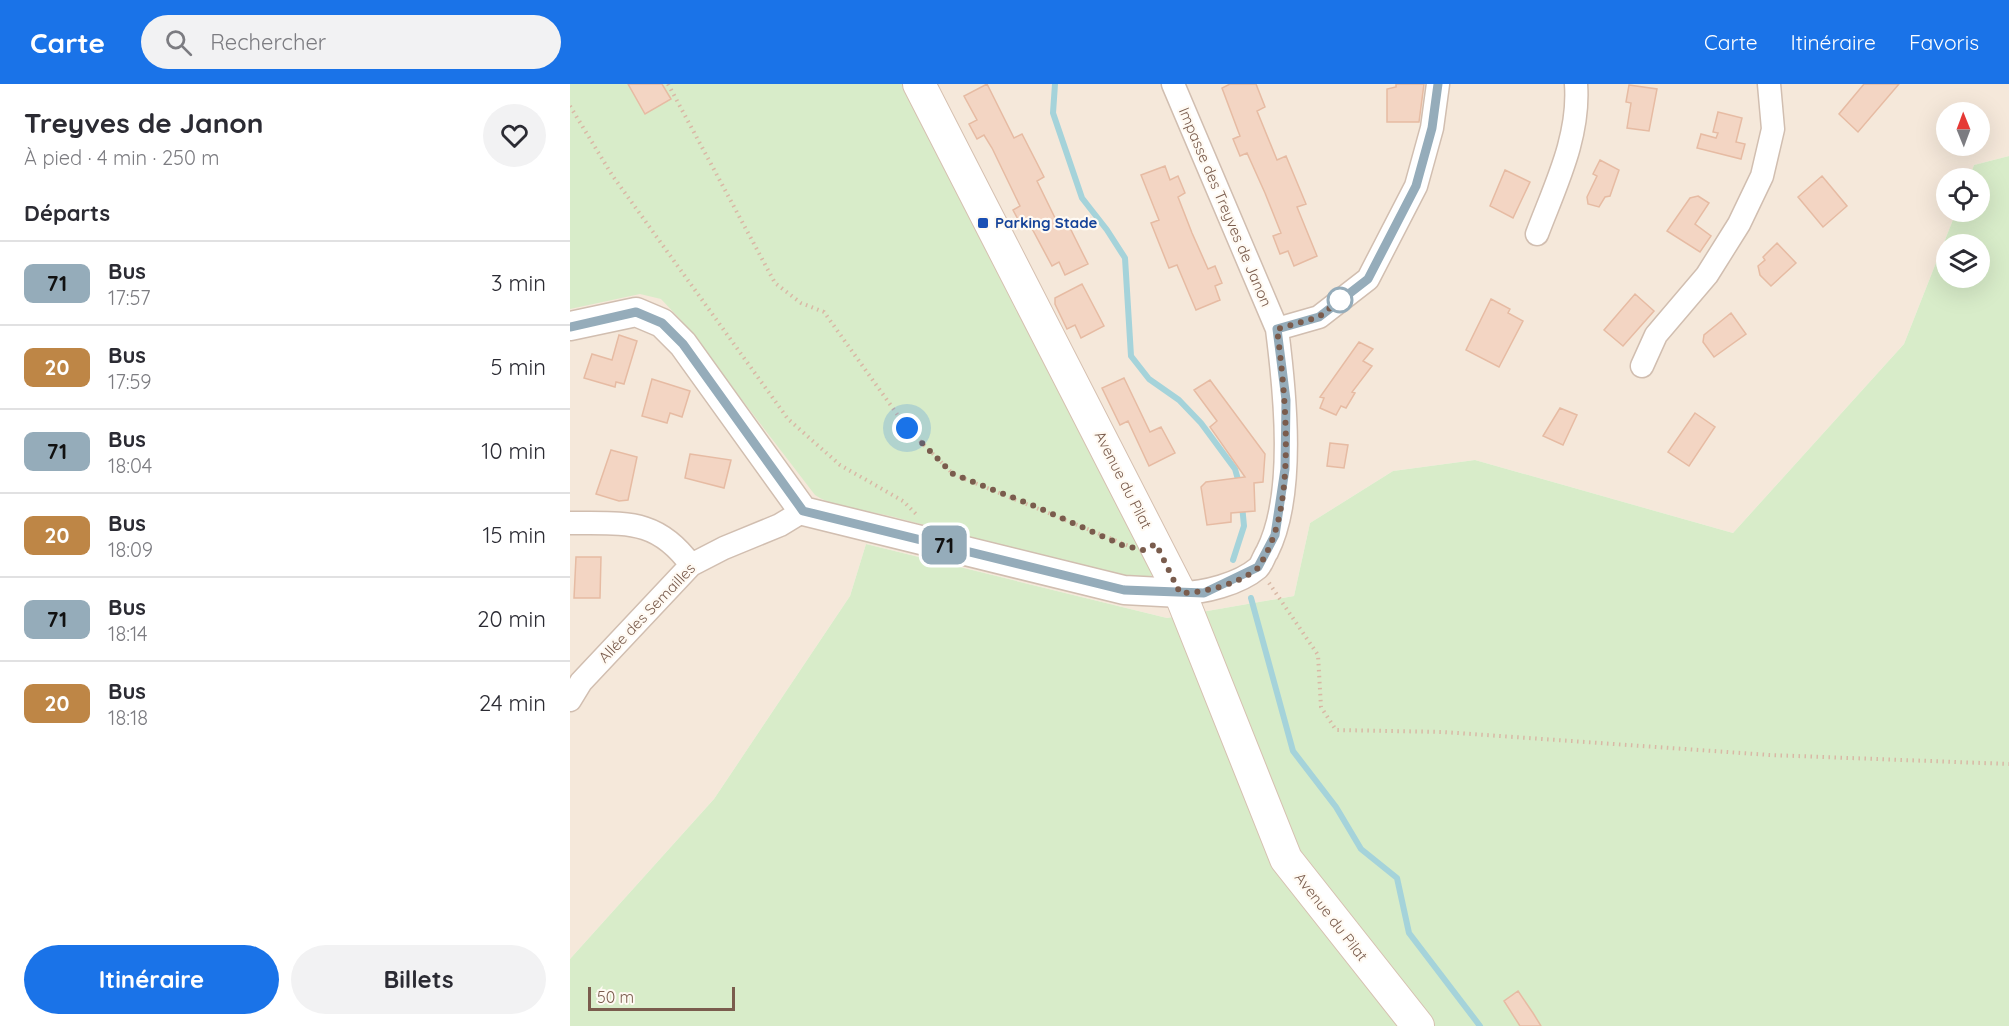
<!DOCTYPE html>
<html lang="fr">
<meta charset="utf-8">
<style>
body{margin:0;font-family:Quicksand,sans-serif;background:#f2f2f3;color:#2b2b33;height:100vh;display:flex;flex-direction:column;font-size:22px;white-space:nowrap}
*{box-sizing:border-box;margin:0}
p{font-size:20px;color:#7c7c81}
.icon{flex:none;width:33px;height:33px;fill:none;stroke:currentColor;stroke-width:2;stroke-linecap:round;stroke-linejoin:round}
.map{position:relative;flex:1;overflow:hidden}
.panel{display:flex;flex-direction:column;background:#fff;width:570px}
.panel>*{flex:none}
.badge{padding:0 12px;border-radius:9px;font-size:21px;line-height:39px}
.needle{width:39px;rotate:359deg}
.controls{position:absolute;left:1366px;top:18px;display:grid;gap:12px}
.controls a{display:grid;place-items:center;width:54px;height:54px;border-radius:50%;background:#fff;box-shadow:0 6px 24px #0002;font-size:30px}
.scale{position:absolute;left:18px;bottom:15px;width:147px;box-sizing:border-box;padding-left:6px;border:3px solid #7a5c4d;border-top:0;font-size:16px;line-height:21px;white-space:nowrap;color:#7a5c4d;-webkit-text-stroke:4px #fffaf3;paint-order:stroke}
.you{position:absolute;width:30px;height:30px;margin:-15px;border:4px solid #fff;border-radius:50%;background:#1a73e8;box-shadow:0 0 0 9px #1a73e833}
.map>.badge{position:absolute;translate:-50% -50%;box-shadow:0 0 0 3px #fff}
h2{padding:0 24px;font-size:22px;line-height:54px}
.round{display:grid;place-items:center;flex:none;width:63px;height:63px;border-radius:32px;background:#f2f2f3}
.head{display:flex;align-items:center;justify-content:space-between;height:102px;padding:0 24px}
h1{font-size:28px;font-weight:800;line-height:45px}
.button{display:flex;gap:12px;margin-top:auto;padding:12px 24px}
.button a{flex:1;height:69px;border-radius:36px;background:#1a73e8;color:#fff;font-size:24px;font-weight:800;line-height:69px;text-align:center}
.button a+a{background:#f2f2f3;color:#2b2b33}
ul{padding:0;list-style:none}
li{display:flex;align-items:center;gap:18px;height:84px;padding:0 24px;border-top:2px solid #e1e1e2}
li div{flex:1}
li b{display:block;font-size:22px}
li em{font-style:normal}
li .badge{min-width:66px;font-weight:700;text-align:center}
header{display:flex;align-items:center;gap:36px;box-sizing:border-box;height:84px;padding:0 30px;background:#1a73e8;color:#fff}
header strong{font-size:28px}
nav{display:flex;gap:33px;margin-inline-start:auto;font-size:21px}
.search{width:420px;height:54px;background:#f2f2f3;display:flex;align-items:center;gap:15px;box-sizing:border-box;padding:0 21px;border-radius:33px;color:#7c7c81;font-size:22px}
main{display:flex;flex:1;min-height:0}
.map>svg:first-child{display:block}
</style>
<header>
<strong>Carte</strong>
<div class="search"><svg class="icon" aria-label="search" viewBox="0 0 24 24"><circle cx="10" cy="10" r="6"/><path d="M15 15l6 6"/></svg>Rechercher</div>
<nav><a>Carte</a><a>Itinéraire</a><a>Favoris</a></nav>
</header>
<main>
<section class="panel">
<div class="head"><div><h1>Treyves de Janon</h1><p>À pied · 4 min · 250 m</p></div><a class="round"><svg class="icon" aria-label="heart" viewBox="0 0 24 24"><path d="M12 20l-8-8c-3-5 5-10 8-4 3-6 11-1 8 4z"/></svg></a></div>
<h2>Départs</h2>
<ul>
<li><span class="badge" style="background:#95acba;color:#111">71</span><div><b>Bus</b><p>17:57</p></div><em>3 min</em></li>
<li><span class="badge" style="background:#be8646;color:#fff">20</span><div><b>Bus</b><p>17:59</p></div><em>5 min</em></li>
<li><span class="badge" style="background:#95acba;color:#111">71</span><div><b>Bus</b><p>18:04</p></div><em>10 min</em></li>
<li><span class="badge" style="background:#be8646;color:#fff">20</span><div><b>Bus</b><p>18:09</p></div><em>15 min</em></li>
<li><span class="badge" style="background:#95acba;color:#111">71</span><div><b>Bus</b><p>18:14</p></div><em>20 min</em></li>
<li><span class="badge" style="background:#be8646;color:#fff">20</span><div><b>Bus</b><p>18:18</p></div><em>24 min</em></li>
</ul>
<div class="button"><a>Itinéraire</a><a>Billets</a></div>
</section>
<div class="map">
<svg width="1439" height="942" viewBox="0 0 1439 942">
<rect width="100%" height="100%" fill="#fdf6ec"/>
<path fill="#f5e8da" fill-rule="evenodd" d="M0,0H1439V72L1404,81L1399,94H1377V128H1386L1334,260L1163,449L905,376L823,387L740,439L724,512L597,534L296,460L280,512L144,715L0,875ZM1377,28H1410V62H1377Z"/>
<path fill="#d8ecc9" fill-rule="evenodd" d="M0,0H334L585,489L577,495C491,483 408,455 324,433C298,426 268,426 245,411L110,235L91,215L70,210L0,225Z
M1439,72V942H0V875L144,715L280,512L296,460L597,534L724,512L740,439L823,387L905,376L1163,449L1334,260L1386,128H1410V94H1399L1404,81ZM1377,160H1410V194H1377Z"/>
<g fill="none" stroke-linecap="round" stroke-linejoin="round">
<path stroke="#a5d3da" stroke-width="6" d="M485,0L483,29L512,114L537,146L555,174L561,272L579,295L609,316L631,339L665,385L669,399
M663,476L674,442L672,421
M681,514L723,667L766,723L791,765L827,794L839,849L910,942"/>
</g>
<path fill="#f3d5c3" stroke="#e6bba3" stroke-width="1.5" d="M58,0H92L101,15L75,30Z
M417,0L444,54L452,50L474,93L467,97L488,140L496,136L518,180L495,191L489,178L482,182L459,139L452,143L443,126L450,122L422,64L414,51L407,55L399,40L407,36L394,12Z
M660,0H686L695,23L687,27L707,76L716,72L736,120L727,123L747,172L724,182L718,167L710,170L703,152L711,149L695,109L677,69L670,72L663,55L670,52L652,4Z
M826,0H854L849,38H817V5L826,3Z
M1294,0H1329L1288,48L1269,30Z
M1059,1L1087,5L1079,47L1057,44L1061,19L1056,18Z
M1148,28L1172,34L1166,58L1175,60L1171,75L1127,64L1131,50L1146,54L1148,49L1143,48Z
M1030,76L1049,86L1040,112L1035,113L1029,123L1018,120L1017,113L1027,92L1023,90Z
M595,82L600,96L608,92L615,109L608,113L622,149L638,185L645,182L652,199L645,202L650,216L626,226L607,181L599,184L581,139L589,136L571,91Z
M935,86L960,98L943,134L920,122Z
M1252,92L1277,122L1253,143L1228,113Z
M1128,112L1139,119L1125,140L1141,152L1130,168L1097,147L1120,114Z
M1207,159L1226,179L1201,202L1190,191L1188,182L1195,176L1193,173Z
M512,200L534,242L511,254L505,241L497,245L485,220V214Z
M1065,210L1084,227L1053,262L1034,246Z
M921,215L940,225L938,229L953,237L929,283L896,266Z
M1161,229L1176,250L1144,273L1133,258L1134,251Z
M49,251L67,257L54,300L46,298L45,303L14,294L22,270L42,276Z
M789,258L803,265L793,277L802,282L782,308L785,309L776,324L771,322L766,331L750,324L754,314L750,313Z
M554,294L580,348L591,343L605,369L579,382L558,337L550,341L532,304Z
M82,295L120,307L112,333L100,329L97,339L72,332Z
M640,296L695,370L693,398L684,399L685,427L661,429V438L637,441L631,403L636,398L675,393L640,343L647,337L624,306Z
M990,324L1007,331L993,361L973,352Z
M1125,329L1145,343L1119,382L1098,368Z
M760,359L778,361L774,384L757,382Z
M41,366L67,373L58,416L49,417L26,410Z
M120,370L161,376L154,404L115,394Z
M6,473H31L30,514H4Z
M948,907L963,929L971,942H950L934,917Z"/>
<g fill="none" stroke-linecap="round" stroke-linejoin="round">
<g stroke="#d1beb0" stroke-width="25">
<path id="minor" d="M603,0L707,245
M967,150C985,102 1010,53 1006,0
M1072,282L1086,251L1137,191L1169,140L1192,92L1203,45L1199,0
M0,439C54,440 86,433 121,481
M610,509C634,509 669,500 688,484C692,480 694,472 697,468C726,411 715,308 707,245L749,233L798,195L846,102L862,44L868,0
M0,616L11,598L121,481L154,464L210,441L233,427"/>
</g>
<g stroke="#d1beb0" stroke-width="31">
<path id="tertiary" d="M0,242L66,228L92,239L113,260L233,427L554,506L610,509"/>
</g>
<g stroke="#d6c0b0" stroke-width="34">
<path id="secondary" d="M349,0L610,509L716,775L848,942"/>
</g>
<path stroke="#d9b8a5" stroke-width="4" stroke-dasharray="1.5 4.5" stroke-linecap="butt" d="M98,0L205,199L231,219L254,228L337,344L383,390L559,462
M0,22L42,91L218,335L270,381L333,417L347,431
M699,499L748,571L751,623L766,646L873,648L1200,671L1439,680"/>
<use href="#minor" stroke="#fff" stroke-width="22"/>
<use href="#tertiary" stroke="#fff" stroke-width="28"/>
<use href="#secondary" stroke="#fff" stroke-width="32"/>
</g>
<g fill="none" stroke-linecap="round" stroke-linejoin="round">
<g stroke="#fff" stroke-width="14">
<path id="line" d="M0,243L66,228L92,239L113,260L233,427L554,506L634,509L688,483L705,451L715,385L716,316L707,245L749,233L798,195L846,102L862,44L868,0"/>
</g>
<use href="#line" stroke="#95acba" stroke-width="9"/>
<path stroke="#7a5c4d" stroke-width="6" stroke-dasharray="0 10.8" d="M337,344L383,390L467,423L552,461L573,466L586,460L610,509C634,509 669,500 688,484C692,480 694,472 697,468C726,411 715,307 707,245L749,233L770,216"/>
</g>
<rect fill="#1a4fb4" stroke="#fffaf3" stroke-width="2" x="407" y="133" width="12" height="12" rx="3"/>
<circle fill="#fff" stroke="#95acba" stroke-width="3" cx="770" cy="216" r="12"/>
<g text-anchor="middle" stroke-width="4.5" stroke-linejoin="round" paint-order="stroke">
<g font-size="15" fill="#7a5c4d" stroke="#fffaf3">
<text transform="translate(655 123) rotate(67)" y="5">Impasse des Treyves de Janon</text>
<text transform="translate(553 396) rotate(63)" y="5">Avenue du Pilat</text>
<text transform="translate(77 529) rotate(-46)" y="5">Allée des Semailles</text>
<text transform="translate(761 833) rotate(52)" y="5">Avenue du Pilat</text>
</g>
<g font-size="15" font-weight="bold" fill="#164399" stroke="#fffaf3" text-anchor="start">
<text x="425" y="144">Parking Stade</text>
</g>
</g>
</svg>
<div class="controls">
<a><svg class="needle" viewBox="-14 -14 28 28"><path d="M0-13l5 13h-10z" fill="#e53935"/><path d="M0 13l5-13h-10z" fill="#7c7c81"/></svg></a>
<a><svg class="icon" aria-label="locate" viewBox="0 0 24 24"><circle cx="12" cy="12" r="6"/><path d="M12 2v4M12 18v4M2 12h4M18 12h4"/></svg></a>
<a><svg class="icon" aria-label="layers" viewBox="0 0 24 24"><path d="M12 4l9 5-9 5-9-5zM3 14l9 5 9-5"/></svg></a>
</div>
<div class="scale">50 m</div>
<div class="you" style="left:337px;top:344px"></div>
<b class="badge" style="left:374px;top:461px;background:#95acba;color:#111">71</b>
</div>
</main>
